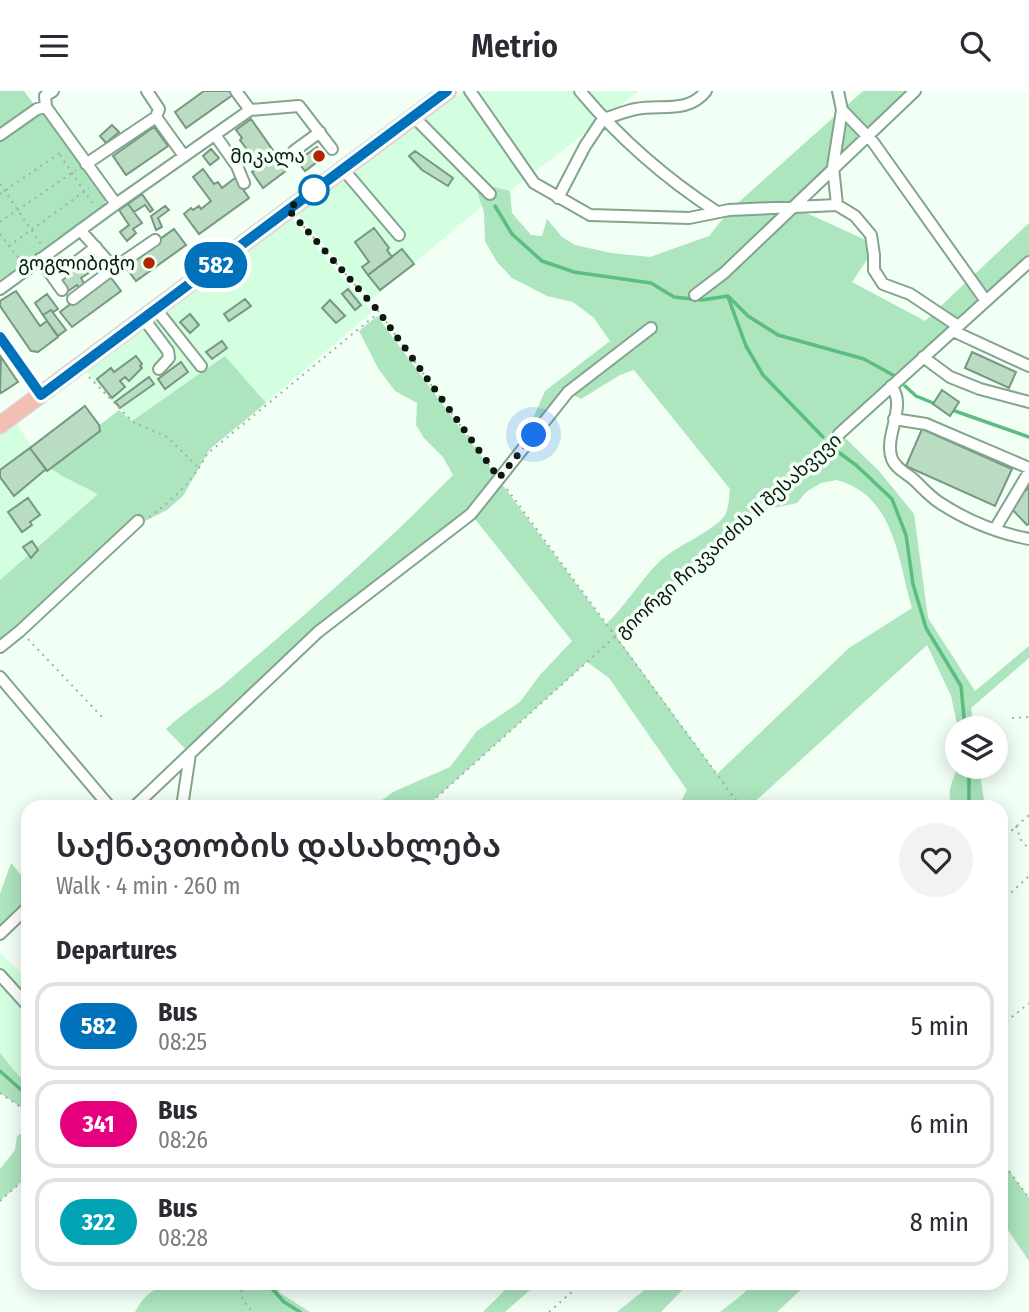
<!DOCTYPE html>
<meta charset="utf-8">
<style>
body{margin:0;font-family:"Fira Sans Condensed","Noto Sans Georgian",sans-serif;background:#f2f2f3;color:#2b2b33;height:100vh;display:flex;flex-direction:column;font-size:26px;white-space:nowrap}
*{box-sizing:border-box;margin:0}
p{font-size:23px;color:#7c7c81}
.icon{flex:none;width:38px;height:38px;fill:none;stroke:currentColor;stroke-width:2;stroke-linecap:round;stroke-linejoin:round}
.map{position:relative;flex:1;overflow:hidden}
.sheet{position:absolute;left:21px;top:709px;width:987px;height:490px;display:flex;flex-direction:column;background:#fff;border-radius:21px;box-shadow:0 4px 18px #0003}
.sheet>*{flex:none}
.badge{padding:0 14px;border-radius:23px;font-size:24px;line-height:46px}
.fabs{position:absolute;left:945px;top:625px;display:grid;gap:14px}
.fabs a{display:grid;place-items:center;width:63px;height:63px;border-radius:50%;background:#fff;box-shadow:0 4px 18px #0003;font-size:35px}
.you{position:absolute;width:35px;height:35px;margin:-18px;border:5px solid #fff;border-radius:50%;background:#1a73e8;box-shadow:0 0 0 10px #1a73e833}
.map>.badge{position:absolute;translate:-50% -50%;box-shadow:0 0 0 4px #fff}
h2{padding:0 35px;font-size:26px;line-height:63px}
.round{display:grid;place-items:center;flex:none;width:74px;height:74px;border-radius:37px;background:#f2f2f3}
.summary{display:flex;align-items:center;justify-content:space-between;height:119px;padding:0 35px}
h1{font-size:33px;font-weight:600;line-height:52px}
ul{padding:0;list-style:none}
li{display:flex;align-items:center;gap:21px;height:88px;margin:0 14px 10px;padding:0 21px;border:4px solid #e1e1e2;border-radius:21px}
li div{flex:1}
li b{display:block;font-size:26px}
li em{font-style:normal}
li .badge{min-width:77px;font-weight:700;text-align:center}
header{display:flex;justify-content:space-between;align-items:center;height:91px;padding:0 35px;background:#fff;font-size:32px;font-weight:600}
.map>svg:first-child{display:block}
</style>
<header><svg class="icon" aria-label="menu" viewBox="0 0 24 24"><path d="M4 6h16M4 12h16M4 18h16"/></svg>Metrio<svg class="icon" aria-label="search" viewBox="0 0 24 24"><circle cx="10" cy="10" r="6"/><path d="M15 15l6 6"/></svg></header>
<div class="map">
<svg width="1029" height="1221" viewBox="0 0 1029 1221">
<rect width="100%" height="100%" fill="#f1fff5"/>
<path fill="#d4fee0" d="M464,0H639L510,100L475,91L482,115L372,208L297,122Z
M291,127L372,221L266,312L225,266L132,330L117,316L86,280Z
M16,332L43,372L64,386L99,402L0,489V343Z
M0,862L28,889V979L21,986L0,962Z"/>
<path fill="#ace5be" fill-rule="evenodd" d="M0,0H24L38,19L47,22L105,105V115L0,189Z
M863,0H915L793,116L877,154L852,191L925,230L1029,132V171L840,342L879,380L914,423L928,527L975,600L1029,555V567L971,617L974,637H958L951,605L927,554L749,716H678L687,699L609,587L587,571L426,716H373L393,701L450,676L477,640L520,611L539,585L572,550L471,423L318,541L190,663L166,638C186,619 209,606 229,589C306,523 383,456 453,384L443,366L424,347L416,334L417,312L395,300L378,277L359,240L377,225L606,533C626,514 640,490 659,471C675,455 715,440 725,424C729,417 729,406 730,398L634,279L620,284L581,308L568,301L534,344L526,335L535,323L545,300L610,250L594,227L573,211L547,205L512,187L497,171L485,150L484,121L474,91L510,100L512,122L531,144L542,145L547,128L562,146L575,154L611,162L650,166L709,145L730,119ZM837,389C895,405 898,469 912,517L849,557L717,683L616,545L754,421L797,412L806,401L821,392Z
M225,265L266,312L210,358L183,405L167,419L123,441L0,551V489L98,403L64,386L47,375L119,319L132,330Z
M958,676H979L985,716H953C945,702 953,689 958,676Z
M11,772L28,792V816L0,843V803Z
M0,962L20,986L28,979V1021L0,1002Z
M28,1038V1085L0,1110V1078L15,1059L17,1045Z
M1001,1069L1029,1107V1170L1001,1129Z
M181,1192H275L280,1202L310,1221H135C140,1211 148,1201 159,1197C166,1194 174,1196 181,1192Z
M497,1192H538L505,1221H483L504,1200Z
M653,1192H689L661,1221H617Z
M752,1192H808L777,1221H720L743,1203Z"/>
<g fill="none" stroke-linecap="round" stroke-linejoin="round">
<path stroke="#5bbd80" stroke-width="3.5" d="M495,115L512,143L542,170L574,181L651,192L674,206L702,209L728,205L748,225L778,244L864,268L893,284
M728,206L746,255L763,284L823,346
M905,295L916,305L938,314
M952,319L1029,346
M834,358L856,374L892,408L906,444L913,493L926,537L961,595L965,637
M969,676V716
M0,980L28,1005
M267,1192L284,1211L300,1221"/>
</g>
<path fill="#badcc3" stroke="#779781" stroke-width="2" d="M204,0H232L234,3L186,37L175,21Z
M251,28L287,79L263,97L252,81L262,74L259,70L257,72L240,49L242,47L236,39Z
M112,34L119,41L106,52L100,45Z
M154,36L168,55L126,84L113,65Z
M317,56L324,66L305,80L297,70Z
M211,58L219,67L210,74L203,65Z
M415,60L453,87L448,95L422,79L409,65Z
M203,78L214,93L218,91L222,97L235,87L249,107L199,143L184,123L191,117L193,119L199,115L201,118L211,110L193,86Z
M142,103L153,119L150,121L145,114L134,121L128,113Z
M128,113L142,132L133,138L136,142L127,150L120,141L129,134L119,119Z
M165,115L169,119L158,127L162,136L156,139L151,125Z
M374,137L389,157L387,159L392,166L368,184L362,176L369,171L355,151Z
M174,138L186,154L136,190L124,174Z
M402,158L414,173L380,199L368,184Z
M90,168L96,177L81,187L86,196L81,200L77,194L67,201L61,188Z
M109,184L121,200L72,236L60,221Z
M348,198L361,214L355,219L342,203Z
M16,200L40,235L47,230L58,246L38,261L31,260L0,215V210Z
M47,203L58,218L53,221L51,219L43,224L35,212Z
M245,208L251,215L229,230L224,223Z
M330,209L345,225L336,232L322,217Z
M51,219L66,239L58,245L43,224Z
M190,223L199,234L190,242L180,231Z
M222,250L227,257L212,268L206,261Z
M972,261L1016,281L1009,297L965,277Z
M136,265L142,273L140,275L142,277L129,290L125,286L120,290L125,296L112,307L97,288L111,277L114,281Z
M1,266L18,291L1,302L0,300Z
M181,271L188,281L165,298L158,288Z
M149,286L154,293L120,317L115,311Z
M942,299L959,311L950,325L933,313Z
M85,315L99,334L100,340L47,380L30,357Z
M922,338L1012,378L995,415L906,375Z
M30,357L46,378L14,405L0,386V379Z
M1029,396V433L1027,434L1009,415Z
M28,407L40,424L30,431L32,434L22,441L8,421Z
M32,450L38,459L31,467L23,456Z"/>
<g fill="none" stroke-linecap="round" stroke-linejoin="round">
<g stroke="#83a48d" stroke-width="14">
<path id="minor" d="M147,0L159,18L156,26
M236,0L250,19
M470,0L534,92L590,124L689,127L729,119L837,114L855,125L871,144L874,164V179L883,193L910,203L958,235
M580,0C620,48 665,87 717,121
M46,16L45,5L53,0
M842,19L873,51L986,210
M413,25L490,103
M0,44L37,18L46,16L116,113
M215,44L237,75L244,92
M294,60L320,41
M86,73L156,26L184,65
M343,78L399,144
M558,107L585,55L603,28C614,25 625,20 636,18C661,13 688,23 706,0
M837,114L833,76L842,19L838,0
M40,168L62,199
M114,177L155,149
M54,188L96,156
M0,198L116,113L250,19L299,15L332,58
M695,204L724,182L915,0
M73,208L114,177L80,139
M156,218L201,275
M144,228L168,260L169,267L159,278
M953,240L1029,275
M0,245L41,304
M923,266L950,286L980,298L1029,311
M891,295C908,315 883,345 892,368C895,376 905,382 912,387C921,395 929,405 940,412C966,429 998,442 1029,448
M894,328L926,333L1029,377
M839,343L1029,171
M995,438L1029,381
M0,556L20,540L138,430
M0,586L110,716
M134,716L318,541L471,423L568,301L651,237
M182,716L190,663
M0,843L28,816
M0,884L28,915"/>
</g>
<g stroke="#d8dad9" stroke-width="19">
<path id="highway" d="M0,334L448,0"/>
</g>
<path stroke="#a3b0a7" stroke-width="2" stroke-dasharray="2 5" stroke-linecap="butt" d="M60,64L94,115
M0,93L41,153
M0,103L63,60
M299,130L379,221L493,380
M0,131L76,79
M0,143L20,169
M9,155L89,97
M89,286L133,331L167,346L199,377
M507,398L741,716
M149,426C173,409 194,389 207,363L378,222
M28,548L103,627
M1012,627L1029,626
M426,716L831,351
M1016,735L1021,749L1029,758
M1001,749L1029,724
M1001,811L1029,785
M1001,935L1029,912
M0,1002L28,1021
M1001,1069L1029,1107
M0,1110L28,1085
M240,1192L243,1210L253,1221
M549,1221L582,1192"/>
<use href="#minor" stroke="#fff" stroke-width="10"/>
<use href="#highway" stroke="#f1beb2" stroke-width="16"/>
</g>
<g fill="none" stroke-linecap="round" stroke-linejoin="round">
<g stroke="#fff" stroke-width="16">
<path id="line" d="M0,246L41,304L447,0"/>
</g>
<use href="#line" stroke="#0072bc" stroke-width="10"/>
<path stroke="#0c1810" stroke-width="7" stroke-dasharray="0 12.6" d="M314,99L288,118L379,221L499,387L534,344"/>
</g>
<g fill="#b12502" stroke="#f1fff5" stroke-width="2.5">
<circle cx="319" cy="65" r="7"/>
<circle cx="149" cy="172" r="7"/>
</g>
<circle fill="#fff" stroke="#0072bc" stroke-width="3.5" cx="314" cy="99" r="14"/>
<g text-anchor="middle" stroke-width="7" stroke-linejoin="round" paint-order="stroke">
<g font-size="19" fill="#0c1810" stroke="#f1fff5" text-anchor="end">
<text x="305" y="72">მიკალა</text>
<text x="135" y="179">გოგლიბიჭო</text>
</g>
<g font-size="19" fill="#0c1810" stroke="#f1fff5">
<text transform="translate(728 444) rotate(-42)" y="7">გიორგი ჩიკვაიძის II შესახვევი</text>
</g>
</g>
</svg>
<div class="fabs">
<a><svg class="icon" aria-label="layers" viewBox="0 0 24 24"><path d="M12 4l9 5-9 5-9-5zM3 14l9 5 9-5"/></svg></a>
</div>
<div class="you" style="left:534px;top:344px"></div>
<b class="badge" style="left:216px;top:174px;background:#0072bc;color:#fff">582</b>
<section class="sheet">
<div class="summary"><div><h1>საქნავთობის დასახლება</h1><p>Walk · 4 min · 260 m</p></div><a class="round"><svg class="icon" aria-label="heart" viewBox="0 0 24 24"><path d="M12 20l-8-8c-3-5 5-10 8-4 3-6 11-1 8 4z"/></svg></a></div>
<h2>Departures</h2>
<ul>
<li><span class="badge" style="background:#0072bc;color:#fff">582</span><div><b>Bus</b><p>08:25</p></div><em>5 min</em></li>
<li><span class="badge" style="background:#e6007e;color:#fff">341</span><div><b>Bus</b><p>08:26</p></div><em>6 min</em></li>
<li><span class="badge" style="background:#00a3b4;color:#fff">322</span><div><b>Bus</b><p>08:28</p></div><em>8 min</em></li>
</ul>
</section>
</div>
